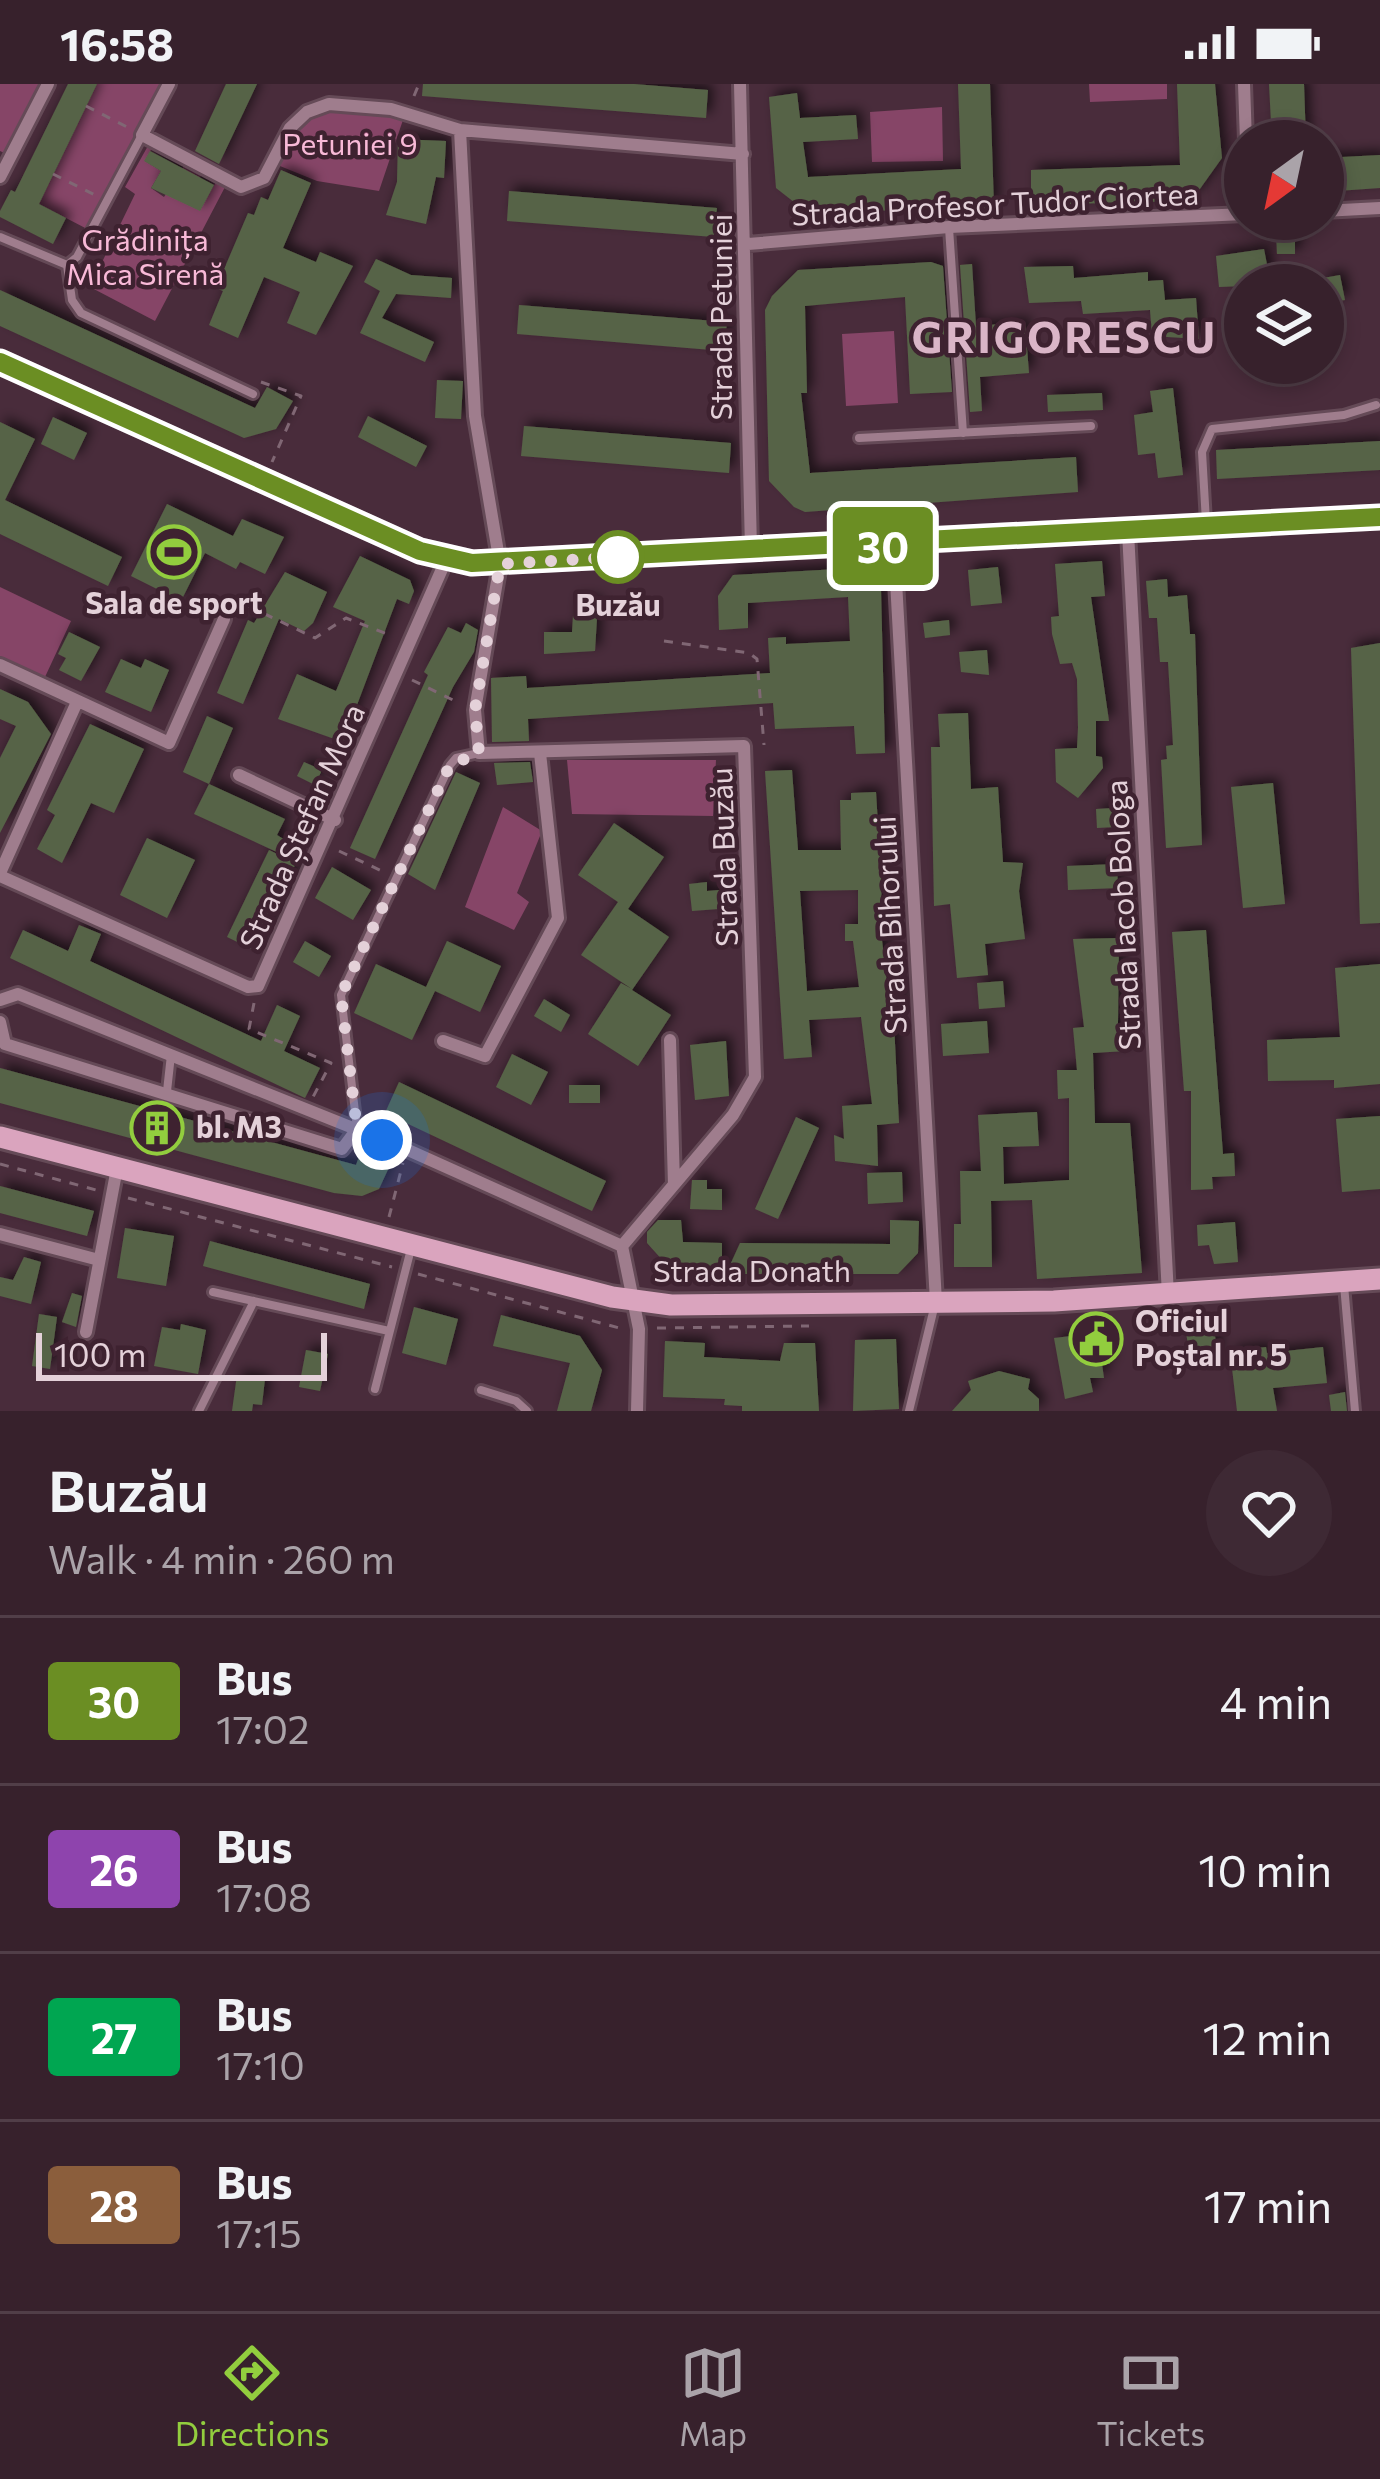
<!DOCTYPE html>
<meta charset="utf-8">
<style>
body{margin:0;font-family:Commissioner,sans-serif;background:#3e2934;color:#f1f3f6;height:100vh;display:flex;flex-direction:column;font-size:45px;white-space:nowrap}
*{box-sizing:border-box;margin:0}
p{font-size:39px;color:#aaa3a9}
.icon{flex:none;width:66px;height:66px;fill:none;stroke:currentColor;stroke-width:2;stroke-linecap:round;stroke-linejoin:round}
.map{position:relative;height:1327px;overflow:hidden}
.panel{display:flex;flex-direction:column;background:#37212c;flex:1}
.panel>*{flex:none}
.badge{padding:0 24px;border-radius:9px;font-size:42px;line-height:78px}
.needle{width:78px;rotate:213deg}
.controls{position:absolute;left:1224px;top:36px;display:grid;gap:24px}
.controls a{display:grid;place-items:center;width:120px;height:120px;border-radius:50%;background:#37212c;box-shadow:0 6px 18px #0003,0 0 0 3px #513e48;font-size:60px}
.scale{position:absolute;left:36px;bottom:30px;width:291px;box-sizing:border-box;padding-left:12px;border:6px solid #e4d1d9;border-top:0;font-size:33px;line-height:42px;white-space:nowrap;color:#e4d1d9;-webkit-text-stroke:9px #3e2230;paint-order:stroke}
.you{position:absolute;width:60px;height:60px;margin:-30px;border:9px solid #fff;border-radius:50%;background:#1a73e8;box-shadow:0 0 0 18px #1a73e833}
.map>.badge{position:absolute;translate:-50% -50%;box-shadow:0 0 0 6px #fff}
.round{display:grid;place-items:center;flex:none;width:126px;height:126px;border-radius:63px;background:#3e2934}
.head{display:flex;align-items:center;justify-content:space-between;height:204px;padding:0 48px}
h1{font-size:57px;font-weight:600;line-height:90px}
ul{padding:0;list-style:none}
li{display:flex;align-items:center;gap:36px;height:168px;padding:0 48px;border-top:3px solid #513e48}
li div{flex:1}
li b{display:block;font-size:45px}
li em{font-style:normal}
li .badge{min-width:132px;font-weight:700;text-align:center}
.status{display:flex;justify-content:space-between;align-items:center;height:84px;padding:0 60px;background:#37212c;direction:ltr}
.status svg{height:33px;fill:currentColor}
.dock{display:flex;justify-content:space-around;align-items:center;height:168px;border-top:3px solid #513e48;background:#37212c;font-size:33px;color:#aaa3a9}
.dock a{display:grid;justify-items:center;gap:6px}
.dock .selected{color:#92cd3e}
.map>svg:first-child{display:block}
</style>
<div class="status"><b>16:58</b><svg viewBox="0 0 49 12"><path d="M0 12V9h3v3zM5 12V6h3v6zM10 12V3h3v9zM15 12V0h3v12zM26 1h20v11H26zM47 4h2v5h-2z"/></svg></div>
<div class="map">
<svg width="1380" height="1327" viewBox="0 0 1380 1327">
<defs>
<filter id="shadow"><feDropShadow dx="5.5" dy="-5.5" stdDeviation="6" flood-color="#0009"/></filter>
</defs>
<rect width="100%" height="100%" fill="#492c3b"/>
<path fill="#864567" d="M0,0H48L11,72L0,67Z
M97,0H169L91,147L39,120Z
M1089,0H1167V15L1090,18Z
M329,20L405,30L379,107L317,97L275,80L290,44Z
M942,23L943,77L872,78L870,28Z
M149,60L153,62L145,77L161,87L151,104L164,113L185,80L202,90L193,106L200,126L216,98L225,103L155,237L90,203L135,110L125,103Z
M894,247L898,319L846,322L842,250Z
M0,503L71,537L45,593L0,572Z
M567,676H716L713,732L572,730Z
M503,723L542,747L517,809L529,818L514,846L465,823Z"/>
<path fill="#566447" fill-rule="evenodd" filter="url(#shadow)" d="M68,0H97L39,120L66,134L53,160L0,133V127L11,106L15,108Z
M226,0H257L219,80L195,67Z
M423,0H634L708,6L706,34L422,12Z
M958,0H990L994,123L808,129L776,104L769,13L797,9L800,34L856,31L858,55L803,58L808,93L961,85Z
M1177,0H1215L1222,74L1197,109L1182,117L1031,121V86L1180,81Z
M1269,0H1304L1306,57H1272Z
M398,55L446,57L444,94L436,93L426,140L386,131L397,98Z
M150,67L214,101L200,127L151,104L161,87L144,77Z
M1380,71V104L1323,108V74Z
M281,86L311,99L283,164L316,178L320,168L353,182L316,251L287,239L300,208L264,193L238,254L209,241L223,207L216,204L248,129L254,131L261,113L268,116Z
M509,107L717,124L714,153L507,137Z
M1276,148H1295V170H1277Z
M1264,165L1271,201L1219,203L1216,172Z
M376,175L411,191L452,194L451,214L396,210L382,234L434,258L425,278L360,249L380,207L364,198Z
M931,178L943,182L952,308L910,310L905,213L805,222L807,309H801L810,389L1076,373L1078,408L805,428L794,423L769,397L765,226L772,212L798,186Z
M972,180L976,242L1025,238L1029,289L980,293L982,327L970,328L960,181Z
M1073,182L1074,194L1148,188V197L1163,196L1165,216L1196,214L1199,255L1152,252L1150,226L1083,230L1081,217L1029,219L1024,183Z
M1340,191L1345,216L1323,220V194Z
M0,206L255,324L267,303L293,317L276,345L244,354L0,242Z
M519,221L727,238L724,267L517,250Z
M437,296L463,297L461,335L435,334Z
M1173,304L1183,391L1158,394L1155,369L1138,371L1134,331L1153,328L1150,307Z
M1102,309L1103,326L1048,328L1047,311Z
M368,332L427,362L416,383L358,353Z
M53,333L87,349L74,376L41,360Z
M0,338L35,355L5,416L122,473L108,502L0,450Z
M524,342L731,359L729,389L521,372Z
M1380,357V386L1217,395L1216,366Z
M167,420L233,452L242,435L284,453L265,490L240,478L236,485L205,469L181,517L131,492Z
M360,472L410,496L414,507L409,520L397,515L343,658L278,635L297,590L336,607L365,537L333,523Z
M1102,477L1105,512L1091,513L1109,637H1096V672L1102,673L1103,684L1078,714L1056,698L1055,665L1077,664L1078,644L1077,595L1072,579L1060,580L1052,550L1051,533L1059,532L1055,480Z
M998,483L1002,519L971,522L968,486Z
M855,484L881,505L885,669L856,670L854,642L775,645L773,619L528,635L529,657L492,658L491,594L526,592L527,604L770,589L768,554L786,553V560L850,557L848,513L748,519V544L719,546L718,512L733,491Z
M285,488L327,508L313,539L304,547L279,535L243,620L217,609L248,536L254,539Z
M1167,495L1168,513L1187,511L1190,550H1195L1202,761L1166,764L1161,676L1167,675L1166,662L1173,661L1168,578H1160L1157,534H1149L1146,497Z
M574,516L598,518L595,567L544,570V548H572Z
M949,536L950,551L925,554L923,539Z
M466,539L478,546L474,568L453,603L375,775L350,764L428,591L424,588L448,543L461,549Z
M69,548L100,563L81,597L59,586L66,574L58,570Z
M1380,559V839L1360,840L1351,564Z
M987,566L989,591L961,588L959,568Z
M121,575L141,584L145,575L169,586L151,628L105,608Z
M0,605L28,618L51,650L0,749V674L16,642L0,635Z
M968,629L971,705L998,703L1003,778L1023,779L1019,807L1025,855L985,860L988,891L957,894L950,820L934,822L931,663H940L938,630Z
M207,632L233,644L209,700L183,688Z
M90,640L144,665L114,729L91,719L62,779L37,765L55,731L47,726Z
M304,678L322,686L315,701L297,692Z
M530,678L533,698L497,701L494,679Z
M792,686L798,766H841L840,716H851V709L876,708L882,805L878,840H888V856H882L887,899L900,898L901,919H893L899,1039L877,1041L878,1082L835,1077L834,1051L844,1055L842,1022L872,1020L861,933L809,936L812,973L784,975L765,687ZM858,806V840H845V857H853L859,903L807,907L800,807Z
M456,688L480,699L435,806L408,790Z
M1273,699L1285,820L1243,824L1231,703Z
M209,700L285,735L277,751L285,756L279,769L194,730Z
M1113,724L1115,743L1097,744L1096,725Z
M614,739L664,773L628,825L669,853L632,906L671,931L638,982L588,950L621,899L632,905L581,871L618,818L578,791Z
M147,754L195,776L167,834L120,811Z
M269,766L296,779L254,866L227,853Z
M1117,780L1118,804L1068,806L1067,782Z
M332,783L371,806L353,836L315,814Z
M707,798V807L731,805L732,824L692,827L689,800Z
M79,841L101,850L90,877L261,957L277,921L300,932L284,967L320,984L305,1014L10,874L23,846L68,867Z
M1206,846L1223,1070L1234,1069L1235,1092L1212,1093L1213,1105L1191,1106V1007H1184L1172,848Z
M1119,854L1118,940H1125L1127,967L1093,969L1095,1039H1130L1142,1189L1037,1195L1032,1116L991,1117L992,1183H954V1140H961L960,1087H981L978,1031L1037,1028L1039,1062L1003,1063L1004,1100L1069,1096V1014L1058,1015L1057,986H1077L1073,944L1084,943L1073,855Z
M305,857L331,872L319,893L293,878Z
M447,857L501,882L480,928L435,907L412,956L354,929L376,880L426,903Z
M1380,880V1000L1334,1004V996L1268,997L1267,956L1340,953L1335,884Z
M1003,897L1005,923L979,925L977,899Z
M544,915L570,931L561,948L534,932Z
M987,937L989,969L943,972L941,940Z
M726,957L729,1012L695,1016L690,961Z
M512,970L548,988L531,1021L496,1003Z
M0,984L356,1081L360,1070L391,1079L379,1105L362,1112L334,1109L0,1019Z
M399,998L606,1097L592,1127L385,1029Z
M569,1001H600V1019H569Z
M1380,1032V1105L1342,1108L1336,1035Z
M796,1033L819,1044L778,1135L755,1125Z
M902,1088L903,1118L868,1120L867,1089Z
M692,1096H707V1105H722V1126L690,1125Z
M0,1102L94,1127L87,1152L0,1129Z
M658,1136H681L683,1158L722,1159V1190L674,1189L647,1159V1148Z
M890,1136L919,1137L918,1169L898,1190H726L740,1159L890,1160Z
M1235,1138L1238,1178L1214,1180L1209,1161L1198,1162L1197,1141Z
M125,1144L174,1152L166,1202L117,1194Z
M210,1157L370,1200L364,1225L203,1182Z
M24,1173L41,1178L31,1220L0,1212V1193L13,1196Z
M72,1209L82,1212L76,1243L62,1238Z
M414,1223L458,1235L446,1281L402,1269Z
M39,1230L57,1233L50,1285L32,1282Z
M501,1231L580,1252L602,1286L591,1327H557L570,1279L493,1262Z
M181,1240L206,1246L198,1290L154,1282L162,1243L180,1246Z
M1214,1245L1218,1272L1190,1275L1186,1248Z
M1106,1248L1110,1280H1102L1104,1294H1090L1093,1308L1065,1315L1054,1254Z
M896,1255L899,1325L853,1327L855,1256Z
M665,1257L705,1259L704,1273L780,1277L784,1259H815L819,1327H742V1322L724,1321L725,1315L663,1313Z
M1266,1263L1267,1269L1323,1263L1327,1299L1273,1304L1277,1327H1237L1230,1267Z
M306,1266L328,1270L320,1307L299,1303Z
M999,1287L1030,1295L1028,1305L1039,1315V1327H952L971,1306L968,1297Z
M237,1291L265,1295L262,1321L253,1320L252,1327H232Z
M1345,1308L1347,1327H1331L1329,1311Z"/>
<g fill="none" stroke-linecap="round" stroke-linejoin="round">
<g stroke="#654a57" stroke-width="14">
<path id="service" d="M949,144L963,349
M0,153L67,181L77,173L142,51
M67,181L72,216L81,229L253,310
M859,354L1091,342
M1206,438L1202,368L1212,345L1344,331L1376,321
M167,1007L171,971
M357,1044L341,911L450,681L456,674L479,669
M1344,1201L1355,1327
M213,1208L389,1247
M375,1305L412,1161
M481,1306L516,1317L527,1327
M199,1327L254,1217
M909,1327L934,1224"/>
</g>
<g stroke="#654a57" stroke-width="18">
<path id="minor" d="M169,0L142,51L241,103L264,94L290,44L307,28L329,20L391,25L460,46L743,70
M740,0L751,465
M1244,0L1246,57
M460,46L475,332L500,480L475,626L479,669L744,662L755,993L733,1031L622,1162L639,1245L637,1327
M0,93L48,0
M1323,127L1380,124
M748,160L949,143L1245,130
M1128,448L1168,1211
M894,461L936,1218
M0,581L169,659L224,535
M239,691L335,736
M0,789L77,618
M0,792L248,903L258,902L446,476
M0,916L18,910L408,1066L622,1162
M0,938L5,960L342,1065L357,1045
M670,956L674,1101
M443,957L485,972L558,834L540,669
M0,1150L99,1176
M86,1248L117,1084"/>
</g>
<g stroke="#654a57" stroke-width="27">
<path id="secondary" d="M0,278L420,467L472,479L1380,433
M0,1053L612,1213L671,1221L1054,1217L1380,1195"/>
</g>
<path stroke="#806774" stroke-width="3" stroke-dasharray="9 9" stroke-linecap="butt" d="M414,12L419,0
M86,22L127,43
M53,90L95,111
M261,298L301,312L272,378
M231,524L244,520L315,554L346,534L392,552
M664,557L749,569L757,575L764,661
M412,596L457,618
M339,767L384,788
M254,919L249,945L331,979L313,1013
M0,1080L96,1106
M128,1114L392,1183
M389,1133L403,1079
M418,1190L623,1245
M657,1244L809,1242"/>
<use href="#service" stroke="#9f7d8d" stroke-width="8"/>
<use href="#minor" stroke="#9f7d8d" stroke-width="12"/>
<use href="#secondary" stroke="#daa4be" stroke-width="21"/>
</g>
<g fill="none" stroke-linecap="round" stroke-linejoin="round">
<g stroke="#fff" stroke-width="27">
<path id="line" d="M0,278L420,467L472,479L1380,433"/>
</g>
<use href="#line" stroke="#6b8e23" stroke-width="18"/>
<path stroke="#e4d1d9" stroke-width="12" stroke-dasharray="0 21.6" d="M382,1056L357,1046L341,911L450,681L479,669L475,626L500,480L618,473"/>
</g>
<defs>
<g id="stadium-ring" transform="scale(2.7)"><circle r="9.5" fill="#3e2230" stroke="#92cd3e" stroke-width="1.5"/><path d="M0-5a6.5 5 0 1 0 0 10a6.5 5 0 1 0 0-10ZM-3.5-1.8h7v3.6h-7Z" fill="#92cd3e"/></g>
<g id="building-ring" transform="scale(2.7)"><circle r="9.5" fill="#3e2230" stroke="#92cd3e" stroke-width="1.5"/><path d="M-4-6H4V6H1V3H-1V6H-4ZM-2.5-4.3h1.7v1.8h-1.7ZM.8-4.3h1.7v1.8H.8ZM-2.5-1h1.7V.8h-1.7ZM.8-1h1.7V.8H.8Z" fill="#92cd3e"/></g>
<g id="civic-ring" transform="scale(2.7)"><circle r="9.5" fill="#3e2230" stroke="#92cd3e" stroke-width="1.5"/><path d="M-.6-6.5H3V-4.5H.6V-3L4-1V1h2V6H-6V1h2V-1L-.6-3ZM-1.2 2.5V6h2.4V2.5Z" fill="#92cd3e"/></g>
</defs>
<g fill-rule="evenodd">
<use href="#stadium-ring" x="174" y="468"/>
<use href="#building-ring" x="157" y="1044"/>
<use href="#civic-ring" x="1096" y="1255"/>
</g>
<circle fill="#fff" stroke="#6b8e23" stroke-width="6" cx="618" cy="473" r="24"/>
<g text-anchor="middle" stroke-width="9" stroke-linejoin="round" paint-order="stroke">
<g font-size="30" fill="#f8b9d7" stroke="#3e2230">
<text x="350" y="71">Petuniei 9</text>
<text x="145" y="167">Grădinița<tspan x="145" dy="34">Mica Sirenă</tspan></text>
</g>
<g font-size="30" fill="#e4d1d9" stroke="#3e2230">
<text transform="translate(995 121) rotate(-3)" y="10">Strada Profesor Tudor Ciortea</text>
<text transform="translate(722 233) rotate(-90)" y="10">Strada Petuniei</text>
<text transform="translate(303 743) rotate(-66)" y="10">Strada Ștefan Mora</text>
<text transform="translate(725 773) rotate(-92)" y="10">Strada Buzău</text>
<text transform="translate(1124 831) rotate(-93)" y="10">Strada Iacob Bologa</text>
<text transform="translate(891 841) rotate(-93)" y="10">Strada Bihorului</text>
<text x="752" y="1198">Strada Donath</text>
</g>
<g font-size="30" font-weight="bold" fill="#e4d1d9" stroke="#3e2230" text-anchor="start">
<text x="174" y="530" text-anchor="middle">Sala de sport</text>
<text x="196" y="1054">bl. M3</text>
<text x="1135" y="1248">Oficiul<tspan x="1135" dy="34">Poștal nr. 5</tspan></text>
</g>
<g font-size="30" font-weight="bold" fill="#e4d1d9" stroke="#3e2230">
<text x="618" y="532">Buzău</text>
</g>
<g font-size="42" font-weight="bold" letter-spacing="3" fill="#dab5c7" stroke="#3e2230">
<text x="1065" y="269">GRIGORESCU</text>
</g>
</g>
</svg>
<div class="controls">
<a><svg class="needle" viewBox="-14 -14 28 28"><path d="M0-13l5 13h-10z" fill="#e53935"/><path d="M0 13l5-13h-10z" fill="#aaa3a9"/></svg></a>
<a><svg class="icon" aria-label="layers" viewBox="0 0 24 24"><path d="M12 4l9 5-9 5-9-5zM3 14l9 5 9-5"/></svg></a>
</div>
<div class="scale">100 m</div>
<div class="you" style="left:382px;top:1056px"></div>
<b class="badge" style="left:883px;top:462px;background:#6b8e23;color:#fff">30</b>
</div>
<section class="panel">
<div class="head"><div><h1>Buzău</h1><p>Walk · 4 min · 260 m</p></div><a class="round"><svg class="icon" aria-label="heart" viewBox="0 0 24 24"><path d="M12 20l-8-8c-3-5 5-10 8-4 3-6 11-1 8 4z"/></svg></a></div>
<ul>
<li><span class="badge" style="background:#6b8e23;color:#fff">30</span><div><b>Bus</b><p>17:02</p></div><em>4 min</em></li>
<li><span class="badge" style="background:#8e44ad;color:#fff">26</span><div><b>Bus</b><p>17:08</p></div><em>10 min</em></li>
<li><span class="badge" style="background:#00a651;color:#fff">27</span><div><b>Bus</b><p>17:10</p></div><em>12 min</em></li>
<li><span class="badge" style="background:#8b5e3c;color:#fff">28</span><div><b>Bus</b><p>17:15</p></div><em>17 min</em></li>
</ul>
</section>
<nav class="dock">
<a class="selected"><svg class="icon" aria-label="directions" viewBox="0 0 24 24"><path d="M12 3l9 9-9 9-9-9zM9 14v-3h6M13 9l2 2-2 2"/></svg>Directions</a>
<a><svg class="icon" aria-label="map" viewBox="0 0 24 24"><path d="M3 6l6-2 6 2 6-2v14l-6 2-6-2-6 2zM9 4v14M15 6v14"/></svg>Map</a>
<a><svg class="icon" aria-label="tickets" viewBox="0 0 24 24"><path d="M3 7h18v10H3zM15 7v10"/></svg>Tickets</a>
</nav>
